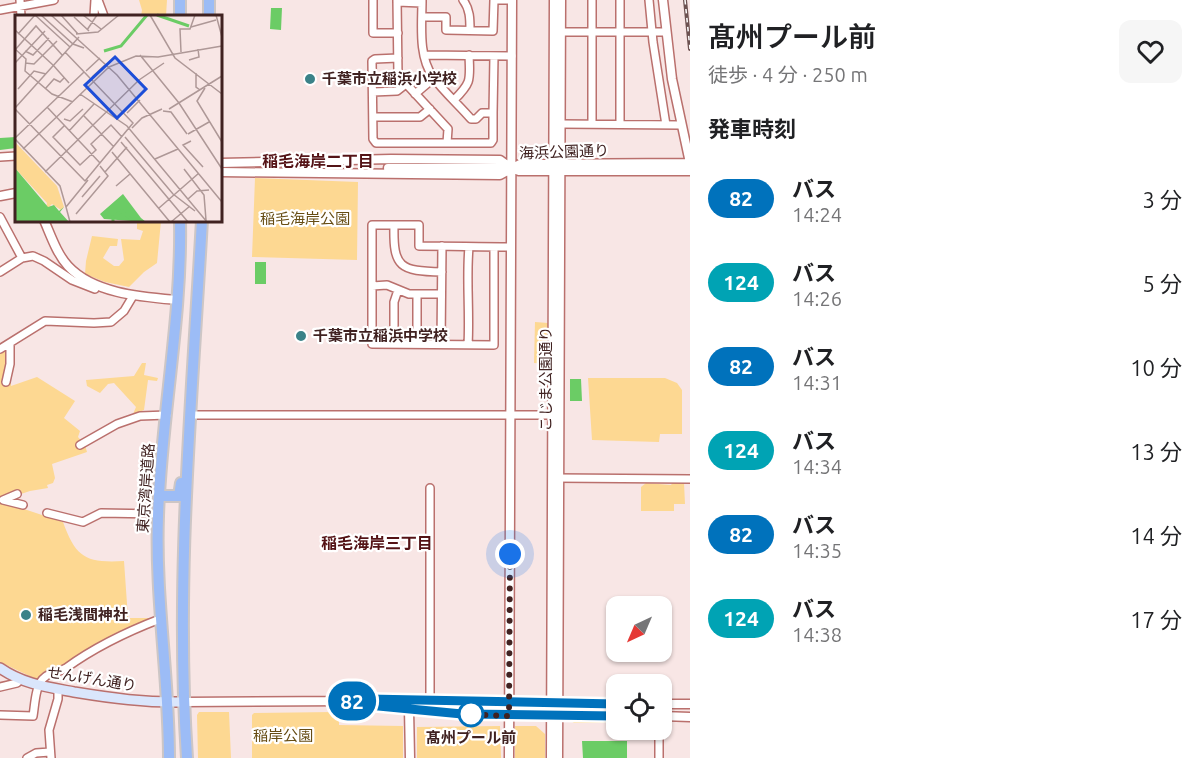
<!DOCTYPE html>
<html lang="ja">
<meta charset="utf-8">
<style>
body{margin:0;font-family:Ubuntu,"Noto Sans JP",sans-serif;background:#f6f6f6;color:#202124;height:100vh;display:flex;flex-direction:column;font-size:22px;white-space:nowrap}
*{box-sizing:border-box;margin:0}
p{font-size:20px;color:#757577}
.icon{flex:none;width:33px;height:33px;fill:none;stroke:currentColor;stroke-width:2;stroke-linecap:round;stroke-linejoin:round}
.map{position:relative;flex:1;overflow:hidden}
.details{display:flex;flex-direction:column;background:#fff;width:510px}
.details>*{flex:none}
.badge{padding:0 12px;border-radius:20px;font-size:21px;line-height:39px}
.needle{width:39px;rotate:224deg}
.buttons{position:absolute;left:606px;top:596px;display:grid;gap:12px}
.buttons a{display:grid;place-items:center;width:66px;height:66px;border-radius:12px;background:#fff;box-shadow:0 2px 4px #0004;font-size:30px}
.you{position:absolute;width:30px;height:30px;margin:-15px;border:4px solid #fff;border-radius:50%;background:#1a73e8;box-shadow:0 0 0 9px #1a73e833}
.map>.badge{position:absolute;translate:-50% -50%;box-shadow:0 0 0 3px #fff}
h2{padding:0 18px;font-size:22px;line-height:54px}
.round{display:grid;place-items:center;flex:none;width:63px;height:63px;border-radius:12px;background:#f6f6f6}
.headline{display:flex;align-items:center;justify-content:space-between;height:102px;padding:0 18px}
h1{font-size:28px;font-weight:600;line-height:45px}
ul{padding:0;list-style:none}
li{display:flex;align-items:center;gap:18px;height:84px;padding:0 18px}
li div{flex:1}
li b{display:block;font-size:22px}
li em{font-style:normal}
li .badge{min-width:66px;font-weight:700;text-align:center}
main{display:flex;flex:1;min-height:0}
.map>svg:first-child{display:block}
</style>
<main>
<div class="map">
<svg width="690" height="758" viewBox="0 0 690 758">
<rect width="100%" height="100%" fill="#f8e6e5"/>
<path fill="#fdd892" d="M139,0H167L166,16H141L142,10Z
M255,178L358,182L357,260L252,257Z
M137,221H161L157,263L144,272L129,287L105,282L85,274L86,261L92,236L118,239L117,246H110L103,258L114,266H119L124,260L121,239L140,240L143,231L137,229Z
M535,322L548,323L547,364L534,363Z
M9,347L11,386L37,377L75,401L64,418L80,431L78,437L85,445L87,452L52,464L55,478L53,483L47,485L48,488L30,491L9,498V504L63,522C76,558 86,563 124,561L128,618H151L110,637L84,652L40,681L0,662V351Z
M142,363H146L144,375L158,378L157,381L148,380L144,410L133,414L136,407L114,383L108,384L100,393L87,386L86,380L134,376Z
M588,378H665L677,383L682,390V434H660L659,442L592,440Z
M673,482L684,483L685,504H674V511H641V487L646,483L671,485Z
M571,707H616V711H571Z
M199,712H229L231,758H198L197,715Z
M334,712L339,716V725L403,726V758H252V715L254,713Z
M574,720H616V723H574L571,721Z
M500,726L501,758H417V727Z
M515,726H536L545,734V758H515Z"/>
<path fill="#6bcc65" d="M271,8H282L281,30L270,29Z
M16,137V148L0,150V138Z
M255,262H266V284H255Z
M570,379H581L582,401H570Z
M582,741H627V758H583Z"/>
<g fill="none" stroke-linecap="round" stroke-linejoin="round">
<g stroke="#ba706d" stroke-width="10">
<path id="minor" d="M20,0L21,16
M98,0L104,16
M373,0V33H398
M397,0L398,75L448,129L447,143
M422,0C422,25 418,56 433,77C444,92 459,105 471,119H476L482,113H493L494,56
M463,0C470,9 470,19 470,30
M494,0H512
M620,0V124
M649,0L653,42L666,125
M397,2L422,3
M0,10L54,0
M94,16L95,0
M422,17H446V30L493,31L494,0
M558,32H666
M425,55L512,56
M398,58L375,59L372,61L373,139L376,143H491L493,140V113
M373,92L397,91L406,84
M415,94L434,78
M454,100C472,82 470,80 469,55
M373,117H420L430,109
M561,124L681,125
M592,124V0
M0,157L16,156
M0,217L22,258
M394,225C393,268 400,271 442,272
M494,247V345L372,344V225H419V246C450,246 480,247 511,247
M0,272L22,258L33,256L44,261L72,280L95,289
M372,286L387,285L409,294H441
M394,344V302L398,290
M417,344V294
M441,344L442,246
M468,345C470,312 466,280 469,247
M0,349L45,321L94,323L111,322L124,311L133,296
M6,382L10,364V343
M191,415H553
M80,445L117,424L140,416L167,415
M555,478L690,479
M430,488V711
M17,494L3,500L23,505
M47,513L83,522L101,513L158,514
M0,687L17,683L20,680
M0,715L33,716C35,705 35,684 45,677C50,672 60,672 66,668C95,647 126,632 160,619
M27,758L36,753L50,752
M51,758L49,730L58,699V690
M659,758V729"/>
</g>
<g stroke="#ba706d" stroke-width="11">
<path id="tertiary" d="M663,0L672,79L690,163
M220,163L391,159L500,160L511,168L519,171H690
M388,168H510
M220,172L500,175L520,164L690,163
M0,196L16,193
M44,220C51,236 57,254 68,266C94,294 143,297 178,300
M184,702L352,701L368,699L616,704
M358,702L368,705L462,714L616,716
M662,704H690
M409,709L410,758
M662,716L690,717
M509,758L512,0
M551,758L554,0
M558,758L561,0"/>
</g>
<g stroke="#ba706d" stroke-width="12">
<path id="secondary" d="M0,668C23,684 47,687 74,692C111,698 146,703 184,702"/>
</g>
<g stroke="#cdc6c5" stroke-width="14">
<path id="trunk" d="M180,16V0
M209,16V0
M159,496H179L181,483
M169,758C169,677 155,597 158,516C161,417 182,320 180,220
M187,758C175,579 192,399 202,220"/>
</g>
<use href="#minor" stroke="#fff" stroke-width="7"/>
<use href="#tertiary" stroke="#fff" stroke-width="8"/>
<use href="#secondary" stroke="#dae6fc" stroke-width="9"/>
<use href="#trunk" stroke="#9cbcf6" stroke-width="10"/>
<g stroke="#6d5251" stroke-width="4">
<path id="rail" d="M685,0L690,49"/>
</g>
<use href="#rail" stroke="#fff" stroke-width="1.5" stroke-dasharray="4.5" stroke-linecap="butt"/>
</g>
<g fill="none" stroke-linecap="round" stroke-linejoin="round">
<g stroke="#fff" stroke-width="14">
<path id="line" d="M616,704L368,699L352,701L368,705L462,714L616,716"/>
</g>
<use href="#line" stroke="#0072bc" stroke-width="9"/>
<path stroke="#402221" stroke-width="6" stroke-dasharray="0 10.8" d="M471,714H462L509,716L510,554"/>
</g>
<g fill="#3a8288" stroke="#fff" stroke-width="2">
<circle cx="310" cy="79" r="6"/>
<circle cx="301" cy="336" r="6"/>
<circle cx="26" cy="615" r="6"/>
</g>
<circle fill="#fff" stroke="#0072bc" stroke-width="3" cx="471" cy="714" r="12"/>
<g text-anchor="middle" stroke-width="4.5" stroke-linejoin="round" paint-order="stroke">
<g font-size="15" font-weight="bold" fill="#402221" stroke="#fff" text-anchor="start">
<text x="322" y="84">千葉市立稲浜小学校</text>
<text x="313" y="341">千葉市立稲浜中学校</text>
<text x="38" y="620">稲毛浅間神社</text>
</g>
<g font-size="15" fill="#402221" stroke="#fff">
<text transform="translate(564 152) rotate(-2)" y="5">海浜公園通り</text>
<text transform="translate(546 379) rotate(-90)" y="5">こじま公園通り</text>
<text transform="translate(146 488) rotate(-86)" y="5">東京湾岸道路</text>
<text transform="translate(92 679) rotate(9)" y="5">せんげん通り</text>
</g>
<g font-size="15" fill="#674d14" stroke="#fff">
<text x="305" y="224">稲毛海岸公園</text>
<text x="283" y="741">稲岸公園</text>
</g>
<g font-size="15" font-weight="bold" fill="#402221" stroke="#fff">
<text x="471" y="743">髙州プール前</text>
</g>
<g font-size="16" font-weight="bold" fill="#541316" stroke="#fff">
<text x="318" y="167">稲毛海岸二丁目</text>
<text x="377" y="549">稲毛海岸三丁目</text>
</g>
</g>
<g transform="translate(15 15)">
<rect width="207" height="207" fill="#f8e6e5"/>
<path d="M0,127L42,171L49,192L46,195L37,189L30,196L32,188L0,153Z" fill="#fdd892"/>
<path d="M0,153L33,192L39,190L44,196L49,192L45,197L54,207H0ZM108,179L126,203L131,207L89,204L85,199Z" fill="#6bcc65"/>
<path fill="none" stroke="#6bcc65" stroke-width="3" d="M142,0L174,11M89,36L106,31L132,0M98,207V202L107,196L119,207"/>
<path fill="none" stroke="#ae9897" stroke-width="1.5" d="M26,0L58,29L69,33M36,0L102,60L207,187M46,0L63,19M68,0L86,14M135,0L160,43L207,79M201,0L207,22M59,2L74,16M176,12L201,5M0,15L39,51M72,15L82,0M3,19L20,0L55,32M61,19L83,17L104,0M0,34L11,44L10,56L37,79L58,87M0,35L21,11L48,41M10,36L18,40L34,23M50,37L118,108L70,166M166,37L165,14H175L180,0M125,40L164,88L207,154M174,45L184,42L183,34M0,48L30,16M10,48L19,49L42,26M38,50L54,68M94,52L121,41L143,42L207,31M71,56L85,43M181,58V72L185,75M77,62L91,49M190,73L182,86L207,127M3,74L19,56L31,59M30,74L39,64L45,67L49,63M65,79L112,111L192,207M32,92L85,148M0,93L64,22M0,94L70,166M154,94L207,61M148,96L156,97L172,119M112,98L125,85M69,101L99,132M49,104L55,106L68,94M49,111L38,122L65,150L81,135L76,129L96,110L107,122M117,113L127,103L147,94M54,116L79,89M173,119L194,107M110,122L158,179L180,196M0,123L69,57M0,124L45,171L51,192M176,126L168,130L188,152M106,127L173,207M8,134L94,52M97,137L155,207M140,144L163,134M169,154L189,180L191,205M30,157L124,65L149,48M90,157L112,132M101,171L115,159M67,182L85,161M173,184L182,176L194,175M144,193L184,158M61,199L93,161L85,151M55,207L51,192L73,165M156,207L175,191"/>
<path fill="#1d4ed8" fill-opacity="0.15" stroke="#1d4ed8" stroke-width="3" d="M100,42L131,74L102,103L70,70Z"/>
<rect width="207" height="207" fill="none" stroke="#402221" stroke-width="3"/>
</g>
</svg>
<div class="buttons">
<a><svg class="needle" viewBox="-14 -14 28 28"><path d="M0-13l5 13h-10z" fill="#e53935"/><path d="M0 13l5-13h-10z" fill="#757577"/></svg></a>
<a><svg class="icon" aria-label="locate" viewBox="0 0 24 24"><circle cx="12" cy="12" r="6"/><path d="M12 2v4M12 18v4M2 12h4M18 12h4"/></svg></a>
</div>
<div class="you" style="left:510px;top:554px"></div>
<b class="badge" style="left:352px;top:701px;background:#0072bc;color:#fff">82</b>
</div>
<section class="details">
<div class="headline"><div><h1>髙州プール前</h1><p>徒歩 · 4 分 · 250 m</p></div><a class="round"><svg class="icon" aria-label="heart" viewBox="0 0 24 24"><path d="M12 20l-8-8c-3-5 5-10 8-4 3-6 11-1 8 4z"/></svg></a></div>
<h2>発車時刻</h2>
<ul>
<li><span class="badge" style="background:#0072bc;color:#fff">82</span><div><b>バス</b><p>14:24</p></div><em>3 分</em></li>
<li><span class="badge" style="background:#00a3b4;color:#fff">124</span><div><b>バス</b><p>14:26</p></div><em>5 分</em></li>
<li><span class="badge" style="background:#0072bc;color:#fff">82</span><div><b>バス</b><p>14:31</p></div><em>10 分</em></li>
<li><span class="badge" style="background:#00a3b4;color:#fff">124</span><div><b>バス</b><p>14:34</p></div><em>13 分</em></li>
<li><span class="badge" style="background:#0072bc;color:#fff">82</span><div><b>バス</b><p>14:35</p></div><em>14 分</em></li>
<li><span class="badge" style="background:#00a3b4;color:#fff">124</span><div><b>バス</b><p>14:38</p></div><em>17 分</em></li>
</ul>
</section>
</main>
